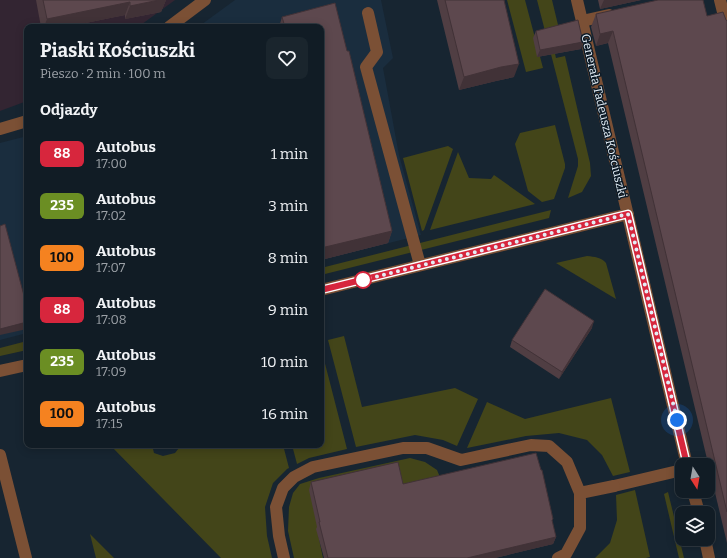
<!DOCTYPE html>
<html lang="pl">
<meta charset="utf-8">
<style>
body{margin:0;font-family:Bitter,serif;background:#1a252d;color:#f1f3f6;height:100vh;display:flex;flex-direction:column;font-size:15px;white-space:nowrap}
*{box-sizing:border-box;margin:0}
p{font-size:13px;color:#9ca1a7}
.icon{flex:none;width:22px;height:22px;fill:none;stroke:currentColor;stroke-width:2;stroke-linecap:round;stroke-linejoin:round}
.map{position:relative;flex:1;overflow:hidden}
.sheet{position:absolute;left:24px;top:24px;width:300px;height:424px;display:flex;flex-direction:column;background:#111c25;border-radius:8px;box-shadow:0 2px 10px #0003,0 0 0 1px #303a42}
.sheet>*{flex:none}
.badge{padding:0 8px;border-radius:6px;font-size:14px;line-height:26px}
.needle{width:26px;rotate:169deg}
.tools{position:absolute;left:675px;top:458px;display:grid;gap:8px}
.tools a{display:grid;place-items:center;width:40px;height:40px;border-radius:8px;background:#111c25;box-shadow:0 2px 10px #0003,0 0 0 1px #303a42;font-size:20px}
.you{position:absolute;width:20px;height:20px;margin:-10px;border:3px solid #fff;border-radius:50%;background:#1a73e8;box-shadow:0 0 0 6px #1a73e833}
.map>.badge{position:absolute;translate:-50% -50%;box-shadow:0 0 0 2px #fff}
h2{padding:0 16px;font-size:15px;line-height:36px}
.round{display:grid;place-items:center;flex:none;width:42px;height:42px;border-radius:8px;background:#1a252d}
.head{display:flex;align-items:center;justify-content:space-between;height:68px;padding:0 16px}
h1{font-size:19px;font-weight:700;line-height:30px}
ul{padding:0;list-style:none}
li{display:flex;align-items:center;gap:12px;height:52px;padding:0 16px}
li div{flex:1}
li b{display:block;font-size:15px}
li em{font-style:normal}
li .badge{min-width:44px;font-weight:700;text-align:center}
.map>svg:first-child{display:block}
</style>
<div class="map">
<svg width="727" height="558" viewBox="0 0 727 558">
<rect width="100%" height="100%" fill="#172531"/>
<path fill="#1a2d3e" d="M235,0H381L393,58L383,68L399,155L421,235L321,260V27H198Z
M27,136V333L0,340V143Z"/>
<path fill="#332532" d="M0,0H175L138,27H27V101L0,111Z"/>
<path fill="#434519" d="M507,0H525L543,68L526,72Z
M537,0H552L559,29L550,32L556,58L565,56L590,163L591,176L582,192L568,198L578,166V159Z
M555,125L565,164V168L554,199L542,202L528,191L515,144L520,133Z
M448,146L453,149L424,230L422,231L403,158Z
M458,152L469,178L491,179L494,175L535,204L430,230Z
M551,210L549,218L321,275V268Z
M587,256C595,257 601,257 606,263L616,299L556,263Z
M344,336L362,407L455,388L478,399L457,446L443,440L415,435L356,447L328,340Z
M27,341V350L0,356V348Z
M321,348L347,449L309,458L297,464L292,445H321Z
M611,398L630,472L613,476L602,455L587,440L559,433L526,436L467,448L487,402L525,419Z
M110,445H152L154,453L163,456L175,453L179,448L190,445H283L289,468L287,469L273,483L265,507L267,536L272,558H221Z
M410,458L425,462L437,470L442,482L317,529L323,558H294L288,531L289,507L293,493L300,484L319,478Z
M635,490L650,557L646,558H595L610,543L617,520L616,495Z
M668,492L684,558H679L664,494Z
M90,534L114,558H96Z"/>
<g fill="none" stroke-linecap="round" stroke-linejoin="round">
<path stroke="#7b5035" stroke-width="12" d="M720,0L727,28
M368,13L377,52L366,67L420,265
M582,21L609,15
M169,27L205,0
M0,129L27,121
M0,455L26,558
M614,486L682,470"/>
<path stroke="#7b5035" stroke-width="12" d="M577,0L687,465
M321,290L628,214
M0,371L27,365
M693,491L699,513
M580,493L614,486
M705,539L709,558
M284,558L279,536L276,507L283,488L294,477L313,467L403,448H427L461,460L531,445L549,446L567,462L580,493V528L566,554L558,558"/>
</g>
<path fill="#503e43" d="M36,0H166L161,12L125,19V15L66,27H41Z
M437,0H504L514,77L496,81L459,90Z
M598,0H641L600,9Z
M335,3L347,51H349L392,231L388,243L321,260V27H279L282,17Z
M596,14L707,16L727,21V543L608,43L596,46L591,27Z
M536,31L581,49L537,57L533,38Z
M592,328L559,379L510,347L512,340Z
M311,482L403,484L552,522L556,537L553,544L495,558H324L316,529L317,527L309,490Z"/>
<path fill="#413237" d="M159,0H166L161,12L125,19L130,6Z
M604,0H641L600,9Z
M130,2L125,15L66,27H44L47,19Z
M613,31L608,43L596,46L600,34Z
M583,42L581,49L537,57L540,50Z
M519,64L514,77L496,81L459,90L464,77L501,67Z
M392,231L388,243L321,260V248Z
M594,321L592,328L559,379L562,372Z
M27,322V329L0,335V329Z
M556,537L553,544L495,558H467Z"/>
<path fill="#5d484e" stroke="#413237" d="M43,0H159L130,6V2L47,19Z
M445,0H504L519,64L501,67L464,77Z
M658,0H703L707,16L723,12L726,20L727,21V512L613,31L600,34L596,14Z
M335,3L347,51H349L392,231L321,248V27H285L282,17Z
M578,20L583,42L540,50L536,31Z
M5,224L27,307V322L0,329V226Z
M545,289L594,321L562,372L512,340Z
M536,453L541,470H542L553,519L552,520L556,537L467,558H328L319,522H320L311,482L398,462L403,484Z"/>
<g fill="none" stroke-linecap="round" stroke-linejoin="round">
<g stroke="#fff" stroke-width="9">
<path id="line" d="M321,290L628,214L687,465"/>
</g>
<use href="#line" stroke="#d7263d" stroke-width="6"/>
<path stroke="#e3edf5" stroke-width="4" stroke-dasharray="0 7.2" d="M363,280L628,214L677,420"/>
</g>
<circle fill="#fff" stroke="#d7263d" stroke-width="2" cx="363" cy="280" r="8"/>
<g text-anchor="middle" stroke-width="3" stroke-linejoin="round" paint-order="stroke">
<g font-size="12" fill="#e3edf5" stroke="#0d1b27">
<text transform="translate(604 116) rotate(77)" y="4">Generała Tadeusza Kościuszki</text>
</g>
</g>
</svg>
<div class="tools">
<a><svg class="needle" viewBox="-14 -14 28 28"><path d="M0-13l5 13h-10z" fill="#e53935"/><path d="M0 13l5-13h-10z" fill="#9ca1a7"/></svg></a>
<a><svg class="icon" aria-label="layers" viewBox="0 0 24 24"><path d="M12 4l9 5-9 5-9-5zM3 14l9 5 9-5"/></svg></a>
</div>
<div class="you" style="left:677px;top:420px"></div>
<section class="sheet">
<div class="head"><div><h1>Piaski Kościuszki</h1><p>Pieszo · 2 min · 100 m</p></div><a class="round"><svg class="icon" aria-label="heart" viewBox="0 0 24 24"><path d="M12 20l-8-8c-3-5 5-10 8-4 3-6 11-1 8 4z"/></svg></a></div>
<h2>Odjazdy</h2>
<ul>
<li><span class="badge" style="background:#d7263d;color:#fff">88</span><div><b>Autobus</b><p>17:00</p></div><em>1 min</em></li>
<li><span class="badge" style="background:#6b8e23;color:#fff">235</span><div><b>Autobus</b><p>17:02</p></div><em>3 min</em></li>
<li><span class="badge" style="background:#f58220;color:#111">100</span><div><b>Autobus</b><p>17:07</p></div><em>8 min</em></li>
<li><span class="badge" style="background:#d7263d;color:#fff">88</span><div><b>Autobus</b><p>17:08</p></div><em>9 min</em></li>
<li><span class="badge" style="background:#6b8e23;color:#fff">235</span><div><b>Autobus</b><p>17:09</p></div><em>10 min</em></li>
<li><span class="badge" style="background:#f58220;color:#111">100</span><div><b>Autobus</b><p>17:15</p></div><em>16 min</em></li>
</ul>
</section>
</div>
